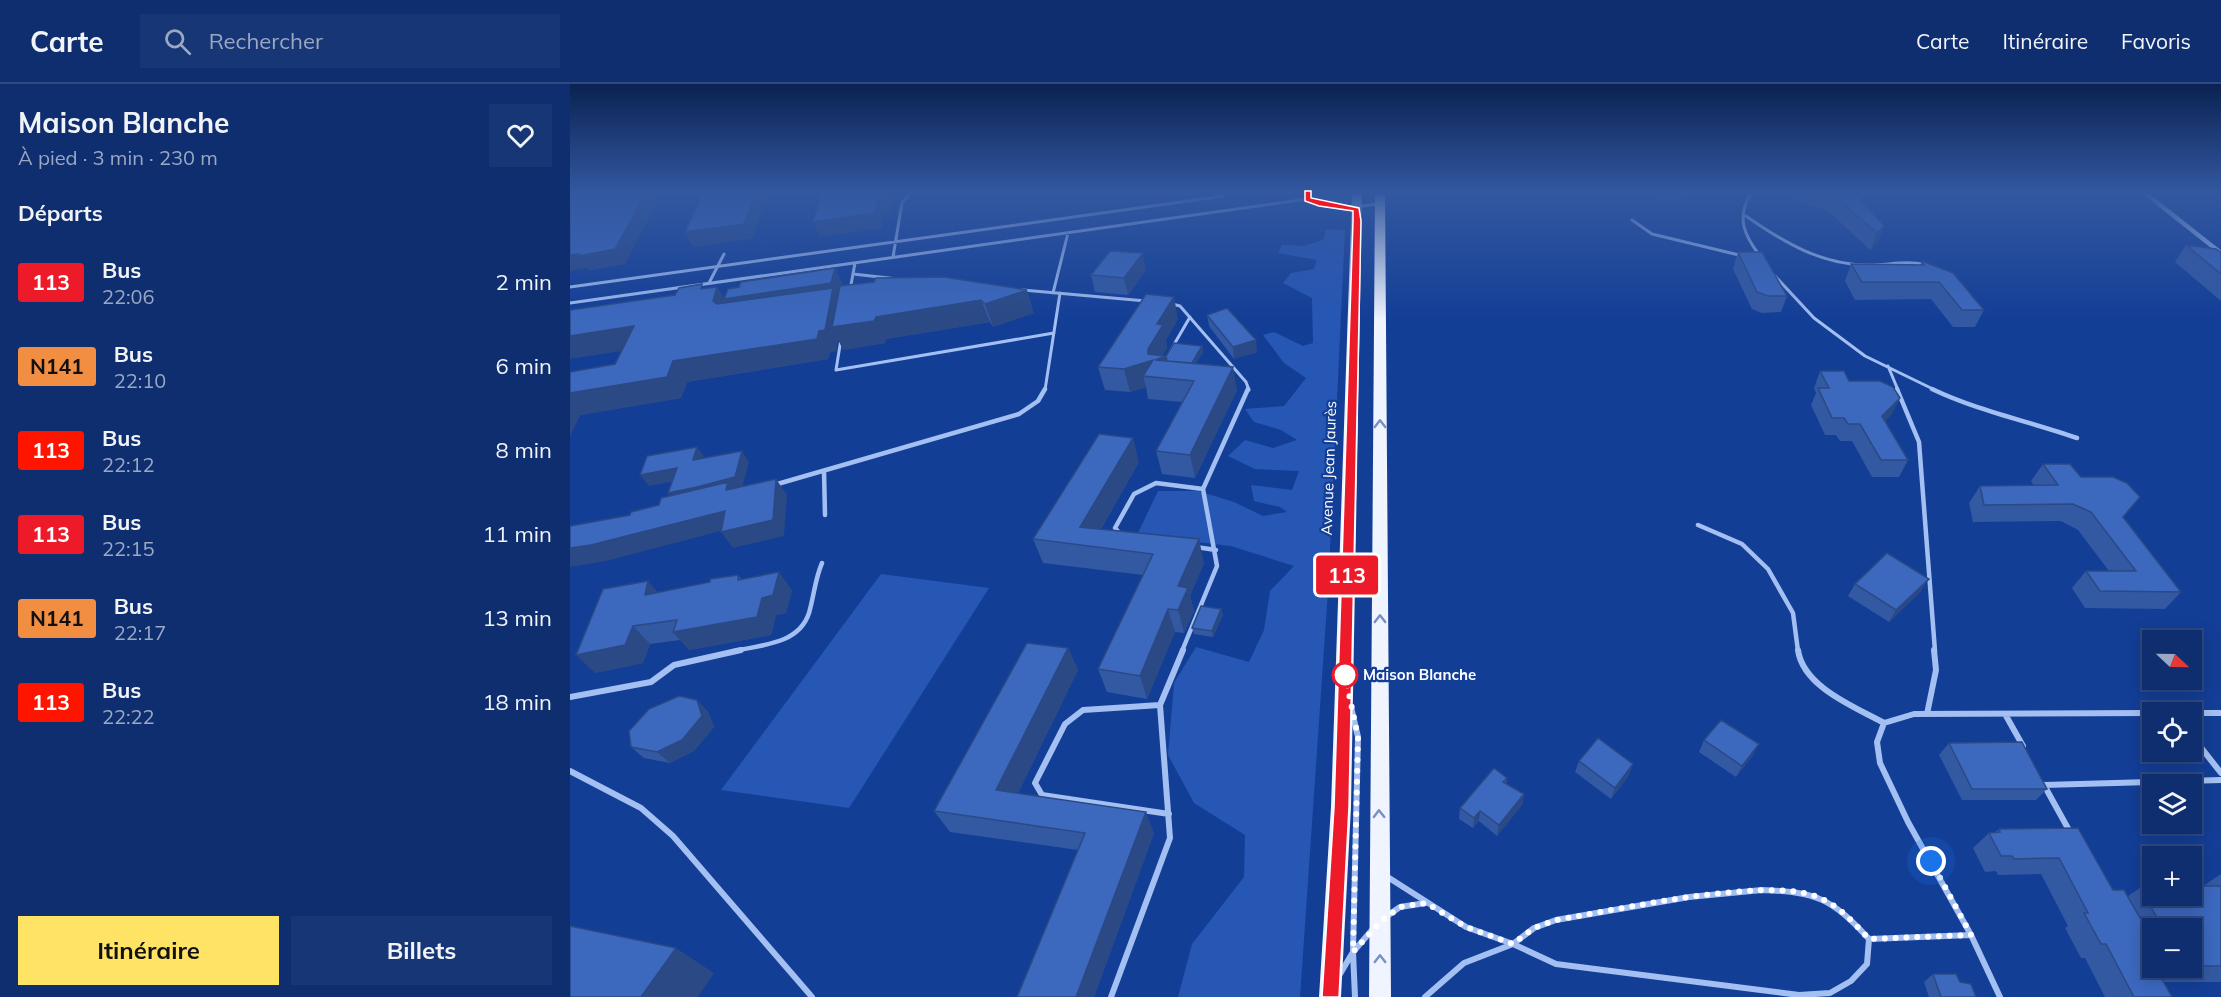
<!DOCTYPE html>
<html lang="fr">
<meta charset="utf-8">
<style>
body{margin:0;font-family:Mulish,sans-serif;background:#173675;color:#f1f3f6;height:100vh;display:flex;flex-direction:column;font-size:22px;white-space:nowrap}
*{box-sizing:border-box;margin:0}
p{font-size:20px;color:#9ba8c3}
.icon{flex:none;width:33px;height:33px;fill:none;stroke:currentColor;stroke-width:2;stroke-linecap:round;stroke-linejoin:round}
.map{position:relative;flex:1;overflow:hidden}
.side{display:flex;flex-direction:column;background:#0e2e70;width:570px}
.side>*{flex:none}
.badge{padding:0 12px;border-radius:4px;font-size:21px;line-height:39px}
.needle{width:39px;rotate:112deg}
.controls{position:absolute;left:1572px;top:546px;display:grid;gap:12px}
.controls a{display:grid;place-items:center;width:60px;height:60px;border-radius:0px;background:#0e2e70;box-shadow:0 3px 15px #0003,0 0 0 2px #2e4a83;font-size:30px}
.you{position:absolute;width:30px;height:30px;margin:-15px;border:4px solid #fff;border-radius:50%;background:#1a73e8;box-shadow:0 0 0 9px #1a73e833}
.map>.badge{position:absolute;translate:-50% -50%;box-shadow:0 0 0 3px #fff}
h2{padding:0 18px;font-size:22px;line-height:54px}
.round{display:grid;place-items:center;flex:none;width:63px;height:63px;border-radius:0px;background:#173675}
.head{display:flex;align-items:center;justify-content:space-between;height:102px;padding:0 18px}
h1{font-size:28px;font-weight:700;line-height:45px}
.action{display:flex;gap:12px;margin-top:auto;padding:12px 18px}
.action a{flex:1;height:69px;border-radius:0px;background:#ffe365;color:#111;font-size:24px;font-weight:700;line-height:69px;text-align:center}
.action a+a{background:#173675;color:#f1f3f6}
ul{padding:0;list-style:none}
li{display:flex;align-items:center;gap:18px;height:84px;padding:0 18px}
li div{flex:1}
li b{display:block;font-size:22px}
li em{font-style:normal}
li .badge{min-width:66px;font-weight:700;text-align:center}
header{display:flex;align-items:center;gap:36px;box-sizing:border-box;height:84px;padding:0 30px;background:#0e2e70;border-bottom:2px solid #2e4a83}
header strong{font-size:28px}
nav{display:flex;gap:33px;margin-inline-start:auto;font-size:21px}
.search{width:420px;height:54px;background:#173675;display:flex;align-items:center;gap:15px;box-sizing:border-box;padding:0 21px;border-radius:0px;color:#9ba8c3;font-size:22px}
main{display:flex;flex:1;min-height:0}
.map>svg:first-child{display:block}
</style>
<header>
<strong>Carte</strong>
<div class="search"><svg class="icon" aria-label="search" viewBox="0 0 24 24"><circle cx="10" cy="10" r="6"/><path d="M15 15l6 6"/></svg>Rechercher</div>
<nav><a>Carte</a><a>Itinéraire</a><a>Favoris</a></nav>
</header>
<main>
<section class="side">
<div class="head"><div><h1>Maison Blanche</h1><p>À pied · 3 min · 230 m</p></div><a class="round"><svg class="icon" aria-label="heart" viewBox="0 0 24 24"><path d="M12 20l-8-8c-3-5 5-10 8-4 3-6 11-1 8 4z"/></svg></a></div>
<h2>Départs</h2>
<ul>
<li><span class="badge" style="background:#ed1b2a;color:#fff">113</span><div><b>Bus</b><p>22:06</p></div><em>2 min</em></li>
<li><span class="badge" style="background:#f28e42;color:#111">N141</span><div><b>Bus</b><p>22:10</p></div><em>6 min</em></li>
<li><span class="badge" style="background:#ff1400;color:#fff">113</span><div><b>Bus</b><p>22:12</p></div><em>8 min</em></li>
<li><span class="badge" style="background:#ed1b2a;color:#fff">113</span><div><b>Bus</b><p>22:15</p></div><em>11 min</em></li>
<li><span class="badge" style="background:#f28e42;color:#111">N141</span><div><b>Bus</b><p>22:17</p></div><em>13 min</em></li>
<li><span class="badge" style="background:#ff1400;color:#fff">113</span><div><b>Bus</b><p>22:22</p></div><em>18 min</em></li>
</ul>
<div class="action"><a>Itinéraire</a><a>Billets</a></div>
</section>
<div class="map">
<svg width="1651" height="913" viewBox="0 0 1651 913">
<rect width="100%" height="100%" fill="#133e96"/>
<path fill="#2657b5" d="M744,109H779V119L757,118L745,113Z
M756,145L775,146L758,507L730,913H608L622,860L674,793L675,751L624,719L598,671L604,599L626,563L679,578L694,546L700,507L724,482L661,462L567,451L588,407H628L664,418L693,432L717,428L710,423L684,417L681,401L722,406L729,387L685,385L658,372L675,356L703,364L727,356L711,346L684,338L675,325L714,322L736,294L714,279L693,251L704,248L733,262L743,259L742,214L713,199L721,189L744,185L747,176L708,169L712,161L735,162L754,155Z
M311,490L419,504L279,724L151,706Z"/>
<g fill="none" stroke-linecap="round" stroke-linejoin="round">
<path stroke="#a4bff2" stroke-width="3" d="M738,109L737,115C762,124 784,125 810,119
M1181,109C1166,134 1174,151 1190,172
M1176,132C1213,158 1253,182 1300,181C1319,181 1337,176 1356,181
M1062,136L1082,150L1173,172
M323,173L332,119L340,109
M283,190L328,195
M1204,191L1244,234L1295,272L1365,306
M139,199L154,170
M0,203L654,112
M280,206L285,179
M453,206L576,217
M483,209L498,149
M0,219L737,115
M602,220L610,222L676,298L679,306
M271,255L266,286L484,249
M602,264L620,233
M1318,282L1328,306
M475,306L490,209"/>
<path stroke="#a4bff2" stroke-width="4.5" d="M1327,305L1349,358L1365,567
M1362,305C1408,327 1458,337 1507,354
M254,387L255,431
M204,401L449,330L468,317L475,305
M1128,441L1172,460L1198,485L1223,529L1228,567
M551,451L545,444L564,410L586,399L633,405
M626,463L646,466
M164,567C192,561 229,560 239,529C244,512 245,495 252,479
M612,567L647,482L633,405L678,305"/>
<path stroke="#a4bff2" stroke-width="6" d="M1228,566C1233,603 1285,623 1314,639
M0,613L81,598L104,581L171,566
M590,621L513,626L495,640L465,699L472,711L599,730
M781,623L788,653L783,868L785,913
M1622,629H1651
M1357,630L1366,586L1364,566
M1435,630L1453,662
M1622,652L1651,689
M0,687L71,724L103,752L242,913
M1474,701L1500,748
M1474,701L1651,696
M816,792L896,843L943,860
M1192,806C1247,808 1261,814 1299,855L1297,880L1281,897L1260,909L1229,911L986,880L943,860L964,844L986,836L1119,813Z
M817,832L830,823L856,819
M1299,855L1401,851
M770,890L783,868L802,846
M541,913L600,754L590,621L613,566
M855,913L894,879L943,860
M1430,913L1401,851L1338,738L1310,679L1307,658L1314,639L1344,630L1582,629"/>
<path stroke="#a4bff2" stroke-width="4.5" d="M1575,109L1651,169"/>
<path fill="#eff4ff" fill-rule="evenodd" d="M782,109H792L781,723L771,913H749L761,723Z
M805,109H815L821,913H799Z"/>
</g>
<path fill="#3459a3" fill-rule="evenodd" d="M1089,109H1158L1157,110L1087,116Z
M1221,109H1285L1314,142L1308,158L1300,166L1257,126L1219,114Z
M1616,161L1651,168V217L1605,178Z
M1168,168L1217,212L1211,228L1192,229L1182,225L1163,185Z
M1352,177L1414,226L1405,243H1383L1361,215L1285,216L1275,197L1281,180L1350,181Z
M265,184L273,201L374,193L464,229L423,243L420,238L316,255L315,259L273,266L268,255L266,267L260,268L258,275L117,298L111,314L10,331L0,352V288L45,280L52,267L105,211L147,203L154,215L169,203Z
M576,186L558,211L525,208L521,191Z
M637,231L687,268L664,275L639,242Z
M608,235L596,256L597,264L592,272H596L632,262L633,268L626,279L667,306L625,394L592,390L586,367L612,318L578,315L576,303L560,308L535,306L528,283Z
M1250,287L1330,314L1321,331L1315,337L1338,376L1329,393H1302L1282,357H1270L1266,351H1255L1241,321L1246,309L1244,304Z
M569,378L531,445L634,479L620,512L624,527L614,549L605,548L577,615L537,608L528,585L573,491L473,479L463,455Z
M1473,380L1511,393L1553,433L1611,508L1595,525L1515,524L1502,504L1516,487H1539L1508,446L1491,437L1403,438L1399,419L1410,402H1464L1461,397Z
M168,491L172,496L222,506L216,529L206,531L201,551L119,566L110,556L80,560L73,579L25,589L88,508L140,498Z
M1285,500L1351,507L1319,538L1278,512Z
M651,525L653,531L643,553L624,550L622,544Z
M498,564L508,586L448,709L584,749L524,913H447L508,766L380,748L364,727Z
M127,616L138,628L144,643L124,667L100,679L74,674L61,663Z
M1134,656L1183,671L1166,693L1129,668Z
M1379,659L1477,705L1466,716H1392L1369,671Z
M1009,677L1063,680L1059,691L1041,715L1005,688Z
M937,694L936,700L954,710L952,721L927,752L909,737L903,744L889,735L890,724Z
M1508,744L1543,806L1558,812L1570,804L1633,802L1651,790V898H1593L1602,913H1535L1515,874H1511L1495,844L1498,842L1471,790L1428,791L1426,787L1415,788L1403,764L1419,749L1425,748L1429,745ZM1582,844H1622V884H1582Z
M1363,890L1406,913H1359L1354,898Z"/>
<path fill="#2a4985" d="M76,109H92L55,180L19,187L17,184L0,187V171Z
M186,109H199L182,155L123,163L115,148Z
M316,109H325L321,129L314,130L312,144L250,153L243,138L308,116Z
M1314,142L1308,158L1300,166L1307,149Z
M573,169L576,186L558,211L554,194Z
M265,184L273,201L306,233L411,216L420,238L316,255L315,259L273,266L268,255L266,267L260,268L258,275L117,298L111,314L10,331L0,352V309L103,277L155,237L143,217L147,203L155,215Z
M457,206L464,229L423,243L415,220Z
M604,213L608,235L596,256L597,264L591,274L596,272L601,295L573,292L576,303L560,308L554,285L578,265L587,240Z
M64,242L78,263L0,275V252Z
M686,256L687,268L664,275L663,263Z
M632,262L633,268L620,289L619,283Z
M663,283L667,306L625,394L620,371Z
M1330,314L1321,331L1304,349L1312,332Z
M563,354L569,378L521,462L510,443Z
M127,363L135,374L123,376Z
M172,367L179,378L172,404L107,420L98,409Z
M107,384L116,395L79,402L70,391Z
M206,395L217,411L214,452L163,464L151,448Z
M155,427L166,443L36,477L0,483V464Z
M629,455L634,479L620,512L624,527L614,549L608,526V502Z
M209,488L222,506L216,529L206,531L201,551L119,566L103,548L192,514Z
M1359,495L1351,507L1319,538L1326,526Z
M78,497L94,515L75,511Z
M598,525L605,548L577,615L570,592Z
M651,525L653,531L643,553L642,547Z
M63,542L80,560L73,579L25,589L6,571Z
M498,564L508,586L439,727L426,706Z
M127,616L138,628L144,643L124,667L100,679L87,668Z
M1189,660L1183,671L1166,693L1172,682Z
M1063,680L1059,691L1041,715L1045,704Z
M954,710L952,721L927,752L929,741Z
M910,727L909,737L903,744L904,734Z
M576,728L584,749L524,913H506Z
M106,864L144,889L128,913H71Z"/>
<path fill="#3c68be" stroke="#2a4985" stroke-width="1.5" d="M0,109H76L45,165L9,172V170L0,171Z
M133,109H186L174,140L115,148Z
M251,109H316L315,115L308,116L305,129L243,138Z
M1259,109H1285L1314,142L1307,149L1262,110Z
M1616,161L1646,165L1651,168V190Z
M540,167L573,169L554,194L521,191Z
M1168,168H1192L1217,212H1198L1187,208Z
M1352,177L1383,189L1414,226H1392L1369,198H1292L1281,180L1354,181Z
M265,184L261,199L154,215L158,205L169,203L171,198Z
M374,193L457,206L415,220L411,216L306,233L304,237L262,243L270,202L304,198L306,194Z
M132,200L131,205L147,203L143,217L147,220L263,204L255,246L249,247L247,255L103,277L97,293L0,309V288L45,280L64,242L0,252V226L105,211L109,204Z
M576,210L604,213L587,240L593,241L578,265V270L596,272L585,276L663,283L620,371L586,367L624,297L573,292L583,276L554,285L528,283Z
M657,224L686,256L663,263L637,231Z
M604,259L632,262L622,279L597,277L596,272Z
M1250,287H1274L1279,297H1310L1323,303L1330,314L1312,332L1338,376H1311L1290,340H1278L1274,334H1262L1248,304H1259Z
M529,350L563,354L510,443L629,455L608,502L618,504L608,526L598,525L570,592L528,585L583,470L463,455Z
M127,363L123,376L172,367L165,393L127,403L98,409L107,384L70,391L77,372Z
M1473,380H1500L1511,393H1543L1557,399L1570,413L1553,433L1611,508L1530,507L1516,487H1566L1521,428L1503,420L1414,421L1410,402L1488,401Z
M206,395L203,436L151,448L155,427L21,461L0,464V442L60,431L61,428L89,421L91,414L158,398L156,406Z
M1317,469L1359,495L1326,526L1285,500Z
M209,488L203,511L192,514L187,533L103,548L107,536L63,542L55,561L6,571L33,505L78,497L75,511L140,498V495L168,491V496Z
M631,522L651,525L642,547L622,544Z
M457,559L498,564L426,706L576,728L506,913H447L515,749L364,727Z
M109,612L127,616L132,632L112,656L87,668L61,663L59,647L79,625Z
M1151,636L1189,660L1172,682L1134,656Z
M1028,654L1063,680L1045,704L1009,677Z
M1452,658L1477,705H1402L1379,659Z
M924,684L937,694L933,698L954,710L929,741L910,727L904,734L890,724Z
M1508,744L1543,806H1554L1582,855V884H1599H1586L1602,913H1564L1536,860H1531L1514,829H1518L1489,774L1444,775L1442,772H1431L1419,749L1430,748L1429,745Z
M1622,802H1651V882H1622V844H1593L1570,804L1582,803V812H1622Z
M0,842L106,864L71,913H0Z
M1363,890H1386L1390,898L1401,900L1406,913H1371Z"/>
<defs><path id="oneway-chevron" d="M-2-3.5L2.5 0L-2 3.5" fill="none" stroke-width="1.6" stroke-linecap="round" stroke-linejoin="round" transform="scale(1.5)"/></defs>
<g stroke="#7690c5">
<use href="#oneway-chevron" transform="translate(810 340) rotate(-90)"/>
<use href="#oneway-chevron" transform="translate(810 535) rotate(-90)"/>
<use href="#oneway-chevron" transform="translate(809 730) rotate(-91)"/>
<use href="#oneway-chevron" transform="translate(810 875) rotate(-90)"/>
</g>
<linearGradient id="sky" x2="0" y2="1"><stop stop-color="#0a2252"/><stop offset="0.46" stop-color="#3358a0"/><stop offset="1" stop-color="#3358a0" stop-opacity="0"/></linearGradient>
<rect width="1651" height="236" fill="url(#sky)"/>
<path fill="#ed1b2a" stroke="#fff" stroke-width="1.5" d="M735,107H741V114L789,124L791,137L779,723L769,913H752L764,723L783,137V127L749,122L735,117Z"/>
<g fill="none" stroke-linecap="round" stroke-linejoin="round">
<path stroke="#fff" stroke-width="6" stroke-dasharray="0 10.8" d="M775,591L788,653L783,868L810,838L830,823L856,819L896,843L943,860L964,844L986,836C1047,826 1193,793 1245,812C1268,820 1283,838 1299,855L1401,851L1361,777"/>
</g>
<circle fill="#fff" stroke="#ed1b2a" stroke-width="3" cx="775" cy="591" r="12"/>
<g text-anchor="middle" stroke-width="4.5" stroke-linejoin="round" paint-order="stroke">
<g font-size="15" fill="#fff" stroke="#133e96">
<text transform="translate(759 384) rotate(-88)" y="5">Avenue Jean Jaurès</text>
</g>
<g font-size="15" font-weight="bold" fill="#fff" stroke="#133e96" text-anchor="start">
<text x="793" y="596">Maison Blanche</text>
</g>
</g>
</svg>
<div class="controls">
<a><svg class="needle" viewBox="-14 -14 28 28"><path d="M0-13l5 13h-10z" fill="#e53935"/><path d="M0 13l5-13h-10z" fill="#9ba8c3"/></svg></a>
<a><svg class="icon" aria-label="locate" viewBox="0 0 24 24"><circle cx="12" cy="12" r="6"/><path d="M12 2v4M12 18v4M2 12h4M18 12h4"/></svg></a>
<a><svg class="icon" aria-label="layers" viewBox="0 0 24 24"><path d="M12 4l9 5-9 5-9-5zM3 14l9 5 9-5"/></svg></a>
<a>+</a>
<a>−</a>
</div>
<div class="you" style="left:1361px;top:777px"></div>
<b class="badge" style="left:777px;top:491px;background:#ed1b2a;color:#fff">113</b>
</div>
</main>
